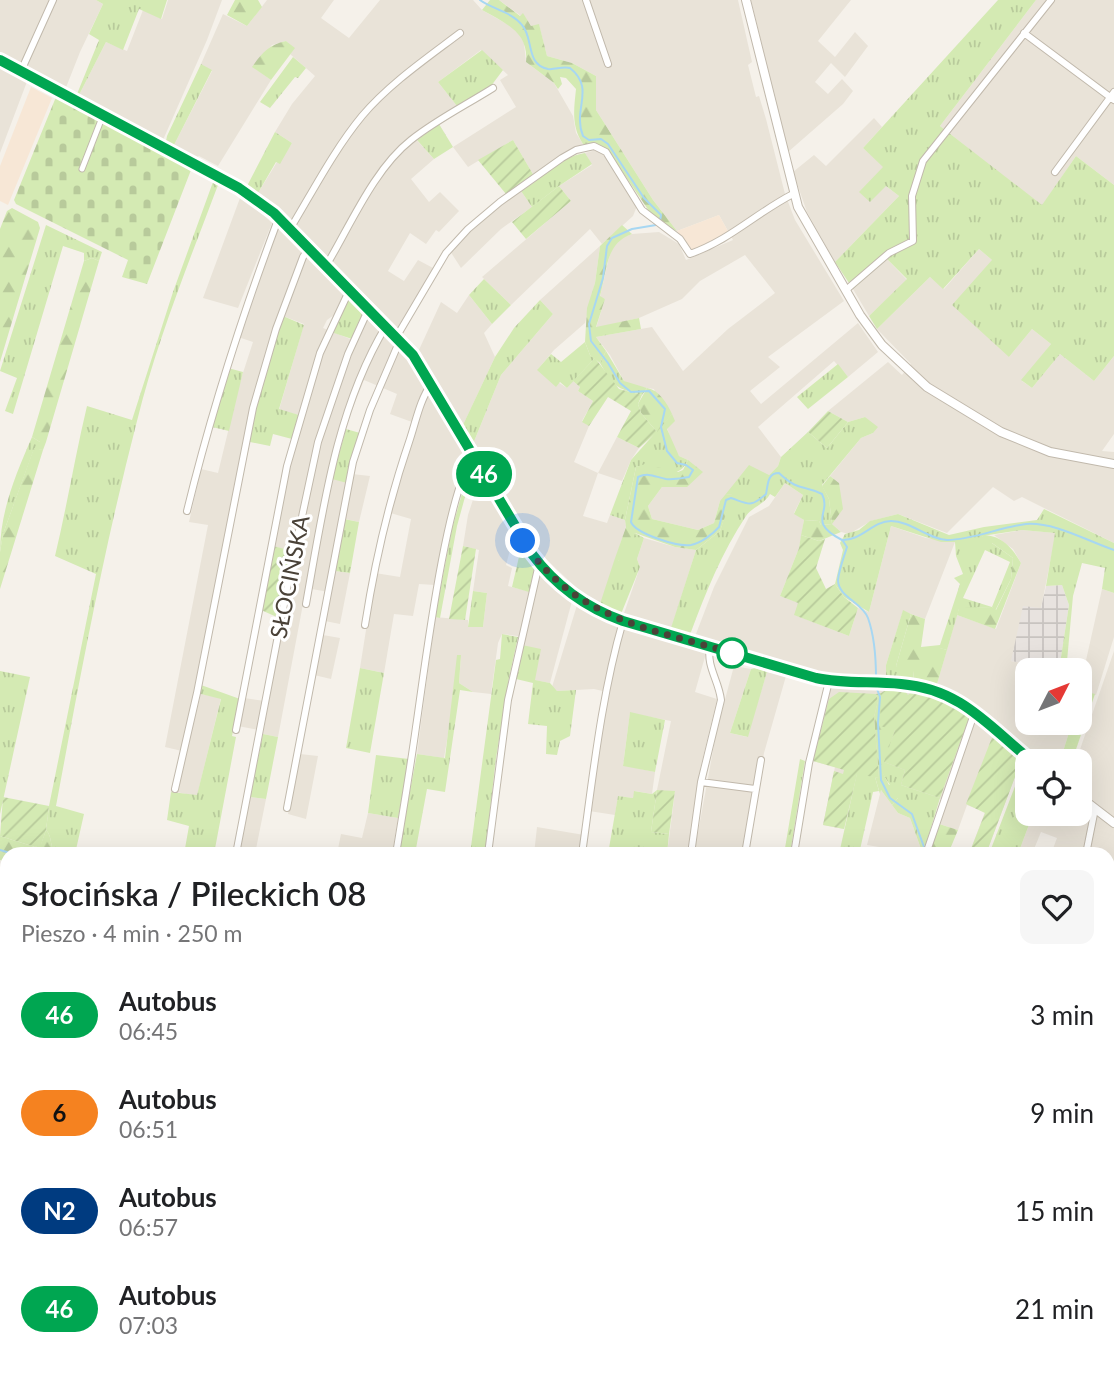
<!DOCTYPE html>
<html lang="pl">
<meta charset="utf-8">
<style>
body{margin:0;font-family:Lato,sans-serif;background:#f6f6f6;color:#202124;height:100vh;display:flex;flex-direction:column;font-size:26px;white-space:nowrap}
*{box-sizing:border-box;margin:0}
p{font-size:23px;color:#757577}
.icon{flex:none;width:38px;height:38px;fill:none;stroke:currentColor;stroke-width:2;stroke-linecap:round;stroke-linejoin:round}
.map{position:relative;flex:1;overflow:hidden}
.drawer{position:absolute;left:0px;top:847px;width:1115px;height:527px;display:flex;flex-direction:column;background:#fff;border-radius:21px 21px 0 0;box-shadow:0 7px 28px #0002}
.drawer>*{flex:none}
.badge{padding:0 14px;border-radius:23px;font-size:24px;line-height:46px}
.needle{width:46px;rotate:48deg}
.controls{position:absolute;left:1015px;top:658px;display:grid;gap:14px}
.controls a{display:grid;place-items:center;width:77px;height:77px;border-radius:14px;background:#fff;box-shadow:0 7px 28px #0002;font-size:35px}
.you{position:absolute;width:35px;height:35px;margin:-18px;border:5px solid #fff;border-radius:50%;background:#1a73e8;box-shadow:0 0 0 10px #1a73e833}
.map>.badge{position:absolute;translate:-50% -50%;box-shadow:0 0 0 4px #fff}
.round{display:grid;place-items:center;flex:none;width:74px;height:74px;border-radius:14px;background:#f6f6f6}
.summary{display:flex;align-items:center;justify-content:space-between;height:119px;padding:0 21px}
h1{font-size:33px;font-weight:600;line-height:52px}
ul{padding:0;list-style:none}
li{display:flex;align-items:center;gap:21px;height:98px;padding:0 21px}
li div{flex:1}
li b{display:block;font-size:26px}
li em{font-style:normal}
li .badge{min-width:77px;font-weight:700;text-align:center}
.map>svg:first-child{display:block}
</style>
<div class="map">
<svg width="1114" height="1373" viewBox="0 0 1114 1373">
<defs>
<pattern id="industrial-grid" width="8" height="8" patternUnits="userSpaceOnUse" patternTransform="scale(1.75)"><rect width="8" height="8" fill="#e8e3df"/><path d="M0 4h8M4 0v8" fill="none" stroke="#c8c4c0"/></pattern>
<pattern id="grass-tufts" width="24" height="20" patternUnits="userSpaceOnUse" patternTransform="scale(1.75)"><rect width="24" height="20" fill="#d4eab3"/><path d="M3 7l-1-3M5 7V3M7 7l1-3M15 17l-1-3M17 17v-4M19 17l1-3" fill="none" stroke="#b8ca9b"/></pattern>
<pattern id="forest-firs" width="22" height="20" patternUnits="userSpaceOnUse" patternTransform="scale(1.75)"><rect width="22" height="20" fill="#d4eab3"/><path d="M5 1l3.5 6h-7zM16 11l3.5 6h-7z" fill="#b8ca9b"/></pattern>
<pattern id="cemetery-stones" width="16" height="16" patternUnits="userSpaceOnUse" patternTransform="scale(1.75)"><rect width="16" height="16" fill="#d4eab3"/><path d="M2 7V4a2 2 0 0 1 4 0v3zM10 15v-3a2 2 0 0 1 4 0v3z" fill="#b8ca9b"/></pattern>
<pattern id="garden-furrows" width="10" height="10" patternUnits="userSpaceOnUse" patternTransform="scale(1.75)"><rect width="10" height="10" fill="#d4eab3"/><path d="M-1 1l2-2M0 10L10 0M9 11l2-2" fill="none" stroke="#b8ca9b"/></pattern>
</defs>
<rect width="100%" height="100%" fill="#f5f1ea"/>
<path fill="#e9e3d8" d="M0,0H96L103,4L80,52L65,90L31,71L0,153Z
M168,0H222L207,40L163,140L78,97L106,42L127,51L143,10L162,19Z
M267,0H334L321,18L349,38L380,0H473L482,10L512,27L520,35L524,43L526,62L554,83L573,116L576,133L583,144L559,157L534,176L513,140L468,167L453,147L516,107L500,80L508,75L481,50L438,82L457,106L413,136L434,159L411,179L429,202L440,192L459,211L439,232L436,230L426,244L410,233L388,271L404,281L418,260L433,268L403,325L398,328L292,221L258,193L277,162L279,163L292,143L275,132L292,104L315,76L290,54L294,48L286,41L272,45L253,67L271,80L218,166L199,156L195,158L174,145L212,71L201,64L223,14L247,26Z
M499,0H738L752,62L748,65L756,97L759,96L766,119L785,194L795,220L844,301L768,357L780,367L750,391L761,404L858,323L878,352L848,377L834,361L758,427L781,457L778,466L769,475L720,501L714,523L698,530L652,519L648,506L662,487H687L688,460L679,456L673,446L654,389L634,386L624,381L610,355L596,337L652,327L683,371L728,329L775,293L745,255L700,281L682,299L639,318L596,328L605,299L600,297L608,261L613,246L621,238L632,234L659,232L679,244L686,260L733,240L719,215L677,231L653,200L596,110V76L572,63L547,56L539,25L532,27L523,14L521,16Z
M751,0H851L818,41L835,57L855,32L868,46L845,77L831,63L815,82L828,94L842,79L853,91L843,104L788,152Z
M1036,0H1114V185L1076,156L1042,206L940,126Z
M874,118L882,127L863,148L884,167L886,186L899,196L835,262L807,212L793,172L814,155L826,166Z
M596,150L604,154L637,206L633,216L602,244L590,229L511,305L482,277L571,201L559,186L592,165L585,153Z
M521,191L532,207L501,229L461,268L450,251L495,207Z
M240,198L258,210L272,223L238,308L203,298Z
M277,228L344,293L334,315L327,320L323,328L355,341L366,314L412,365L441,302L457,313L469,295L492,324L484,333L495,357L457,438L467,457L446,533L435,585L419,584L413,616L394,614L384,673L360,668L375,573L400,577L411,519L387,512L395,476L412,422L390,414L397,394L364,380L334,455L352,474L370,476L359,522L345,519L329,592L306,588L278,737L263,734L296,552L272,546L299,415L279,410L304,324L283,316L262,373L182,751L165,747L208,525L189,522L201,469L218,473L240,382L253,342L238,337Z
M600,246L595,283L585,323L554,350L538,369L567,388L573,381L580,387L578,391L593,401L582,421L589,426L574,462L598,473L617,437L639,448L631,460L622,481L598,473L583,516L607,523L610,515L625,520L626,526L597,617L620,625L640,567L637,559L644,538L675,547L696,550L668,639L691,647L714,587L749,517L769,506L785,483L803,495L794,513L804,520L799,548L780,596L799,603L795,615L849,636L858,608L869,612L891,526L926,538L955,542L925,619L903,611L886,665V690L931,696L934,694L957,615L996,629L1021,563L1013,549L994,535L1022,530L1056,533L1041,608L1011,661L1058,670H1027V723H1072L1060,761H1039L1025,750L986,854H969L985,812L967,805L958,830L936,823L944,800L901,785L884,763L879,778L857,774L844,829L823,825L835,767L813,761L833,678L710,639L695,692L717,699L701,765L688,854H667L675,792L657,790L671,721L630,713L623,765L655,772L652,794L635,791L633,798L618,796L615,815L589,811L607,692L594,689L557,691L552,687L581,592L534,548L518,520L506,565L512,568L508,586L535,593L541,573L572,601L550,683L534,680L522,645L524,637L502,634L498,643L491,694L473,692L459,683L461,655L444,758L417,754L435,617L468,620V627H483L487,593L473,591L479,550L463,546L468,515L485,463L473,444L501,375L553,314L540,300Z
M979,249L992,260L1009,357L1032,329L1051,344L1022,381L1032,388L1060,354L1094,381L1114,356V434L1102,451L1114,452V543L1022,497L1014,501L993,487L947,533L898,514L871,521L849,534L841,532L832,524L839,483L830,476L861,438L873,433L865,417L848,422L828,411L888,362L902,375L911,364L877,329L930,277L944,289Z
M887,259L907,280L869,316L853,289Z
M335,571L350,573L340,624L325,621Z
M1102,589L1114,593V637L1096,695L1080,690V687Z
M323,635L340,638L331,679L314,675Z
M1114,651V915L1108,913V854H1051L1057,838L1041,832L1032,854H1018L1033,814H1080V761H1076Z
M734,666L751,669L730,733L747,737L767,672L786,676L764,753L746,854H694L717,729Z
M201,694L221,698L197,796L176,792Z
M244,698L265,701L259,730L238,726Z
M300,754L318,756L306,819L288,814Z
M881,790L898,813L910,818L921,849L920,854H884L885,848L867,845Z
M250,797L266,799L255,854H234Z
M368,813L398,818L392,854H337L341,834L362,838Z
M537,827L584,835L581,854H534Z
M1114,937V1226L1108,1225V1187L1113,1162L1108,1161V956Z"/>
<path fill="#f7e7d6" d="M31,87L52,98L8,205L0,201V166Z
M719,215L729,233L691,252L677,231Z"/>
<path fill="url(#industrial-grid)" d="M1062,585L1069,605L1059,670L1011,661L1023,606L1041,608L1046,586Z"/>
<path fill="url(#grass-tufts)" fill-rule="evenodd" d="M96,0H167L161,19L139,9L123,50L106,42L79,95L77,94L99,40L89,34L103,4Z
M998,0H1036L940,126L1042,205L1076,156L1114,185V356L1094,381L1060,354L1032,388L1021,380L1051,344L1032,329L1009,357L952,305L992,260L979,249L943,289L930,277L877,329L869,316L907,279L887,259L853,289L835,262L899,196L886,186L870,202L859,192L883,167L863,148Z
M482,50L503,70L491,86L457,106L438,82Z
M293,57L306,68L298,78L295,77L270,108L260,102Z
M201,64L212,70L174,145L166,141L167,136Z
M439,124L453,147L434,159L417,140Z
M275,132L292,143L280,164L276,162L258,193L247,186Z
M585,153L592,164L559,186L532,207L521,191C543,179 559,157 585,153Z
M213,182L218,185C189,262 157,340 137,421C104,548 80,677 56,806L84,814L75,854H56C49,847 53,837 46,830L49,806L96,574L55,556C67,506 75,456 87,406L132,420L173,292Z
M46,225L102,252L99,261L92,258L84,261V253L63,246L13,414L5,411L17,378L0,371Z
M484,279L511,305L492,324L469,295Z
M348,296L364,312L352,339L331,332Z
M540,300L553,314L501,375L473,444H470L462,427L495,357L514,328Z
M283,316L304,325L279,409L299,415L292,439L273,434L270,446L250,442V437L259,397Z
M585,342L590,355L595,358L567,388L560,382L556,387L537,370L551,354L561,362Z
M606,351L624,381L647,388L642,395C615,388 614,387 600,363Z
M838,364L848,377L808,409L797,397Z
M228,368L243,372L229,431L212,427Z
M672,414L675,421L667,429L679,456L688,460C675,487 657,461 636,467L625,520L610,515L631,460Z
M865,417L878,427L873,433L861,438L822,485L829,499L832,524L821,525L819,521L804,520L794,514L803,495L785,483L775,497L770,494C764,505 753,506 746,516C722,552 706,592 691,632L688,636L670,631L696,550L720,531L732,494L725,495L749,465L769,475L778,466L781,457L808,432L827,448L848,422Z
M346,429L360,433L347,483L332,479Z
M32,437L40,442H46L43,450L34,449L3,534L0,552C0,511 16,474 32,437Z
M470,465L473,468L457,526L440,618L435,617L452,529Z
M1044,509L1114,543V593L1102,589L1105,568L1082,563L1073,596L1067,661L1068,670H1059L1069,605L1062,585L1046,586L1055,533L1022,530L982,536L1013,558L1011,579L995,611L992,607L959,609L947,650L939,648L960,584L954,578L963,574L956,556L955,542H941L891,526L869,612L844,597L835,584L843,550L840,543L845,534L859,530L870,521L898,514L949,535L984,527L1037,520ZM985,550L1010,562L992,607L963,598Z
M344,519L359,522L350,573L335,571Z
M635,533L644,538L637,559L640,567L621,614H618L599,607L614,561H618Z
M521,548L535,568L529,592L512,587Z
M473,591L487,593L483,627H468Z
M903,610L911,614L896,666L913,671L914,680H886V665Z
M502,634L518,637L509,678L496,758L485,854H470L496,660L500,659Z
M522,645L541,649L535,680L550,683L557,691L576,690L570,736L560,741L557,755L546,754L547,726L528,724L533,683L516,679Z
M457,655H461L459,683L473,692L460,690L445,792L427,789L415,854H398L417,754L445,758Z
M360,668L384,673L370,753L346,748Z
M755,668L767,672L748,737L730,733L751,669Z
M0,671L30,677L0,814Z
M201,685L240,699L232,736L236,737L214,854H184L189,826L167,820L171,792L197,795L221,699L201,694Z
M1080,690L1095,694L1072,761H1060L1072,723H1080Z
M630,712L665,720L655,772L623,766Z
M263,734L278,737L266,799L250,797Z
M376,755L409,759L398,818L368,813Z
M800,759L805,761L790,854H784Z
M884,762L905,770L901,785L940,798L926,844L921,849L910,818L898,813L892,805L898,798L881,771Z
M1024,763L1027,766V814H1033L1018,854H989Z
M857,773L875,777L879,791L873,792L859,854H839Z
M657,790L651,832L669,834L667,854H608L618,796L633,798L634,791L652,794Z"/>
<path fill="url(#forest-firs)" d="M235,0H258L262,7L247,26L227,15Z
M490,0H499L520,16L523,13L531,26L539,24L547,56L572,63L596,76V110L653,200L677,231L666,226L649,211L609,152L598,144H583C571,126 574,109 576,89L566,78L560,77L562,84L558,89L554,83L526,62C529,32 505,23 482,10Z
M286,41L295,48L271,80L252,67C262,53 268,45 286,41Z
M12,208L38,222L40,228L0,362V229L7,211Z
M622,225L632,234C605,243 607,272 600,296L605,299L596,327L639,318L641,329L596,337L606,351L600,363L590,355L585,342L587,308L595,283L600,246Z
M92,258L99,261L46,442H40L32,437L84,261Z
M647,388C659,390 667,403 672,414L657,432L641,413L638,404Z
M34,448L43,450L0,589V552L3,534Z
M688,460L703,472L687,487H662L648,506L652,519L698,530L714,523L720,501L725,495L733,494L720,531L696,550L675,547L635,533C632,546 629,554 618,561H614L626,527L625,520L636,467L645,464L678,472L683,470Z
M830,476L839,483L843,509L832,524L841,532L819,541L801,535L804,520L819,521L821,525L832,524L829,499L822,486Z
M982,535C1001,535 1012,547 1021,563L995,629L957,615L959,608L992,607L996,610L1011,579L1013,558L992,543L984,546Z
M911,614L925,619L921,647L940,645V648L947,650L937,684L914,680L913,671H903L896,666Z
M881,693V701L895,730L882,771L889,785H901L898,798L892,805L881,790L880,794L875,777L879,778L874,717L878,701L876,694Z
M936,823L958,830L948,854H930Z
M46,830C53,837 49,847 56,854H7V862L0,860V836L35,847L41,844Z
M7,1289V1367H20L19,1373H0V1312Z"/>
<path fill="url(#cemetery-stones)" d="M56,97L191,170L147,284L122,277L128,260L16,204L14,200Z"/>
<path fill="url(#garden-furrows)" d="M513,140L534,176L506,194L478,160Z
M559,186L571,201L526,239L512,222Z
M595,358L619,389L642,395L638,404L641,413L657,432L639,448L617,437L631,411L608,397L589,426L582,422L593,401L578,391L580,387L573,381Z
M828,411L848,422L827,448L808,432Z
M801,535L819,541L825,539L816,568L826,589L835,584L844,597L858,608L849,636L794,615L798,603L780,596L799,548Z
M273,546L293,551L279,618L261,610Z
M463,546L476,549L465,620L449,619Z
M886,690L905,691L908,695L911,692L936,698L970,715L940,798L901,785L905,770L884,762L895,730L880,726L881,693Z
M839,692L876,694L878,701L874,717L879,778L857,774L844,829L823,825L834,771L843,774L844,770L813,761L829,699Z
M993,735L1021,761L986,854H969L985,813L966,804Z
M657,790L675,791L669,834L651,832Z
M3,797L49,806L46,830L41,845L35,847L0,836Z"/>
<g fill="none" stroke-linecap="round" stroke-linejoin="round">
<path stroke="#a7d7f2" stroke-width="2" d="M480,0C492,9 512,12 522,25C534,38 525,64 548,69C555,70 562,66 570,68C596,89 572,109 583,136L589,140L601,139L608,144L644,198L661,215L660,221
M656,225L632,229L612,238L607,246L603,278L589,324L591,341L608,363L620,383L631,392L649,391L665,409L661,427L667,451L677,463L686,465L693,470L689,477C682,478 674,480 666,479C655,477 649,472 638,477L631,522C636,534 678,547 691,545C701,543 713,534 719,527L726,500L731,498C749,504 750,508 766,494C768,485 767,473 779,473C799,492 802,484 822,494C832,514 806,521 842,540C861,541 873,521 891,521C911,521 927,539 947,540C973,540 1000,527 1026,524C1055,522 1087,541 1114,550
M843,541L847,547C844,557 839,569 838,580C838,597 862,602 868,618C874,635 876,660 876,678
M877,689L880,697L878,723L881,780L890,798L912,814L924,847
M0,850L13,854
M10,1373L15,1367
M748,1373L749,1367
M1045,1373L1046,1367"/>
<g stroke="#c1b9ac" stroke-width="7">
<path id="pedestrian" d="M82,169L103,115"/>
</g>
<g stroke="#c1b9ac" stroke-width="8">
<path id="minor" d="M586,0L608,64
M1024,33L1114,100
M21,71L53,0
M1055,172L1114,92
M290,229C313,191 334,150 362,116C389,84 427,58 460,33
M326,266C350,226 374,169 411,140C436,120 466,105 493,88
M846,290L889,253L913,241L912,196L923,161L1051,0
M397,336L446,253L468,229L500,202L562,158L576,150L594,146L606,152L642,210L680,239L690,254C730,240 756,213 793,194
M187,511C211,413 241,319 276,225L281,220
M306,604C323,510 336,409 386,326
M365,625C375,561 389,500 410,439C416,421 420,399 432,383
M236,730L287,466L320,353L350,289
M701,782L755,789
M175,789L197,693L253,408L276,329L303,257L309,248
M287,808L353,462L370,410L400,340
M236,854L291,568L318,442L348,354L369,308
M396,854C403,812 410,770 416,727C423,681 447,483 474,458
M488,854L508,700L539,564
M582,854C593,776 601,697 623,621
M691,854L701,782L721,700C719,681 706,666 710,647
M745,854L761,760
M794,854L809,763L829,681
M926,854L975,711
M1086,854L1095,809
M1108,1022L1114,999
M1108,1314L1114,1276
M404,1373L405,1367
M501,1373L502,1367
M830,1373L832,1367
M914,1373L915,1367"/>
</g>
<g stroke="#c1b9ac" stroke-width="10">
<path id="tertiary" d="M746,0L798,207L860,315L882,345L927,387L1001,432L1050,452L1114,464
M0,60L239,188L274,213L413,355L532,554C555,586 587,607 623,621L816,678C844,684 872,681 901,684C962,689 988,727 1032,761
M1080,797L1114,823"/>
</g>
<use href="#pedestrian" stroke="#fff" stroke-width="5"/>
<use href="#minor" stroke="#fff" stroke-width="6"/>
<use href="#tertiary" stroke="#fff" stroke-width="8"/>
</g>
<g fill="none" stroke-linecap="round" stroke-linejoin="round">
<g stroke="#fff" stroke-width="16">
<path id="line" d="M0,60L239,188L274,213L413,355L532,554C555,585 587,608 623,621L816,678C844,684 872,681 901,684C962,689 989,727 1032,761"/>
</g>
<use href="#line" stroke="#00a651" stroke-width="10"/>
<path stroke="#4a4238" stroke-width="7" stroke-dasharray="0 12.6" d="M523,541C575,620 652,629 736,654L732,653"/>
</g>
<circle fill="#fff" stroke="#00a651" stroke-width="3.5" cx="732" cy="653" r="14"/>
<g text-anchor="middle" stroke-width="6" stroke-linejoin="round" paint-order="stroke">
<g font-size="23" fill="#4a4238" stroke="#fff">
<text transform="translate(290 577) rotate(-79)" y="8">SŁOCIŃSKA</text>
</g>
</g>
</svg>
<div class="controls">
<a><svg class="needle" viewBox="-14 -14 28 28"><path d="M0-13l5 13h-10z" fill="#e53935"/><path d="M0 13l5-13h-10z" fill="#757577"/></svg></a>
<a><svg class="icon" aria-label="locate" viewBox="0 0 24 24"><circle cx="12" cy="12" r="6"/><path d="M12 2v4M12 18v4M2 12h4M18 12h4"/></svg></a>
</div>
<div class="you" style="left:523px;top:541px"></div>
<b class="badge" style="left:484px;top:474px;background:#00a651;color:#fff">46</b>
<section class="drawer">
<div class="summary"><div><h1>Słocińska / Pileckich 08</h1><p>Pieszo · 4 min · 250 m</p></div><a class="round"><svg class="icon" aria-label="heart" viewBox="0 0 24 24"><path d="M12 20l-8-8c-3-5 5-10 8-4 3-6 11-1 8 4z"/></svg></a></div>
<ul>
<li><span class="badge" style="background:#00a651;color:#fff">46</span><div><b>Autobus</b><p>06:45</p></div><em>3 min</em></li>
<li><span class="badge" style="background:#f58220;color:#111">6</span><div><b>Autobus</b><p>06:51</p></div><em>9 min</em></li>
<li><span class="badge" style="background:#003b80;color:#fff">N2</span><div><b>Autobus</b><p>06:57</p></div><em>15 min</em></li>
<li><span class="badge" style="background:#00a651;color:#fff">46</span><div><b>Autobus</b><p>07:03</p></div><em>21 min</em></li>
</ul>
</section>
</div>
